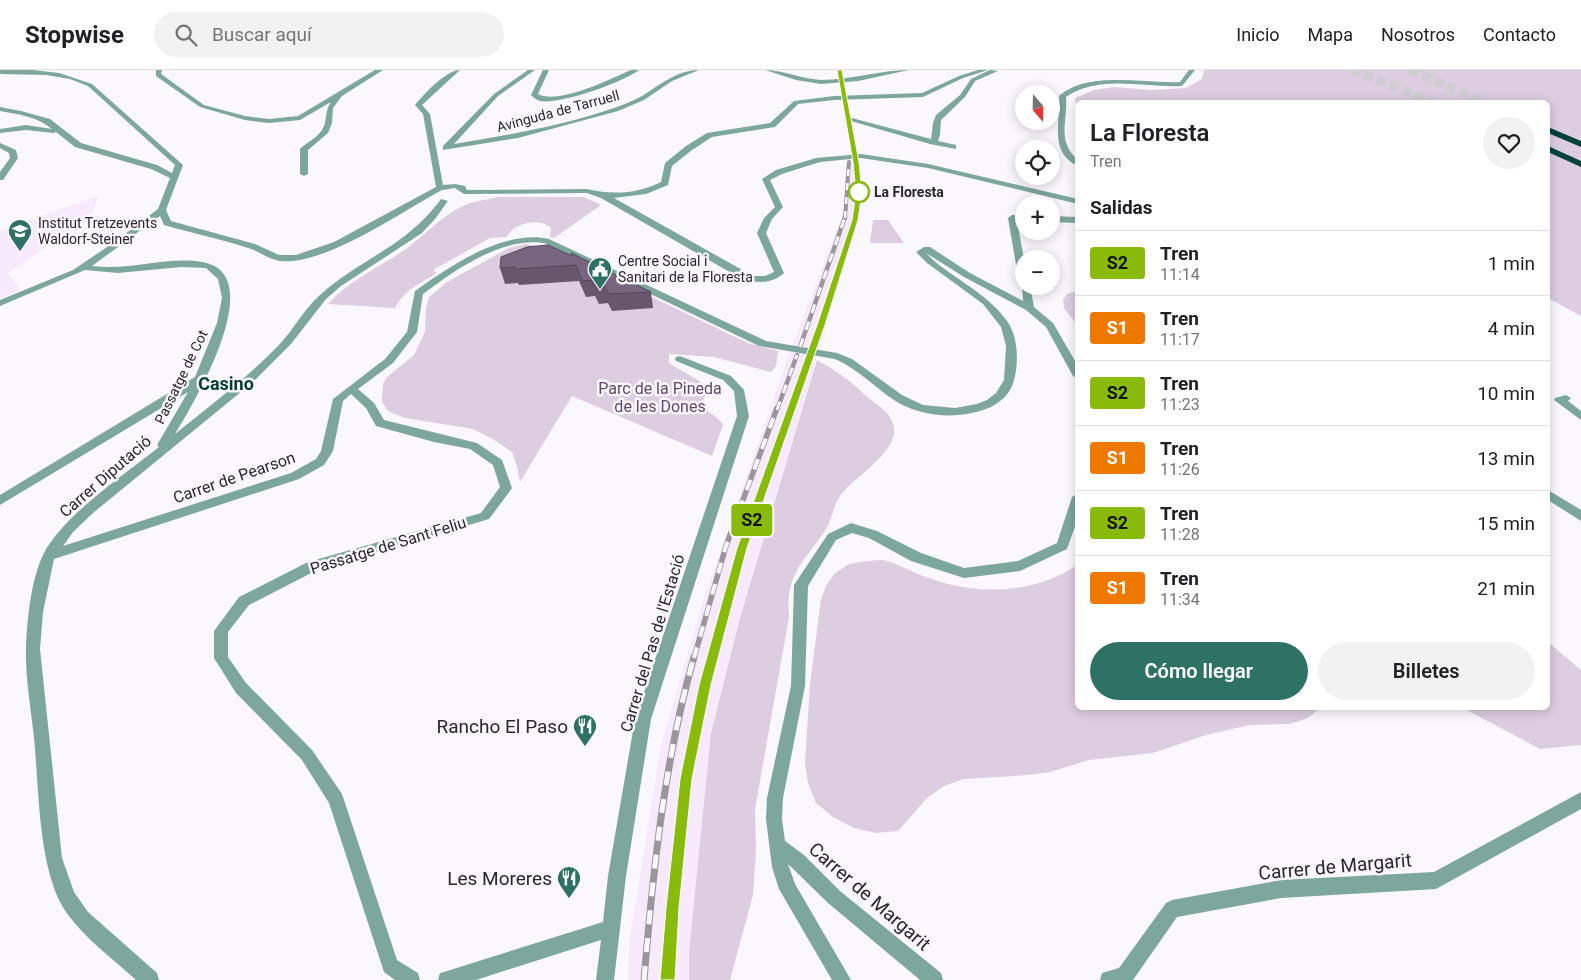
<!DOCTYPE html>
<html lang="es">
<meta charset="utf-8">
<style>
body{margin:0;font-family:Roboto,sans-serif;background:#f2f2f2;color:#202124;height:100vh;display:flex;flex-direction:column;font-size:19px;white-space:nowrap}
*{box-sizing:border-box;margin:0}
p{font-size:16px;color:#757577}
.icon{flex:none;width:28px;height:28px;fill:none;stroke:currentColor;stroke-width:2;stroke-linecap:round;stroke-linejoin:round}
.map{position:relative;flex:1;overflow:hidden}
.sheet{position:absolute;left:1075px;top:30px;width:475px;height:610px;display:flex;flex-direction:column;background:#fff;border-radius:8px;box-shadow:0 2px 12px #0003}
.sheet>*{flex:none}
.badge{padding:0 10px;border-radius:4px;font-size:18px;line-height:32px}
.needle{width:32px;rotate:160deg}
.tools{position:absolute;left:1015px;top:15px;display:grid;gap:10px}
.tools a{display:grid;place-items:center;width:45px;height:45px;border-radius:50%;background:#fff;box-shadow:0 2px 12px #0003;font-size:25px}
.map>.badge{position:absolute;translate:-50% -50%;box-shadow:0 0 0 2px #fff}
h2{padding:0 15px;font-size:19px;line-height:45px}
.round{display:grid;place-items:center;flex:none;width:52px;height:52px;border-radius:26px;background:#f2f2f2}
.head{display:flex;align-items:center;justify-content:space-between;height:85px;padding:0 15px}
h1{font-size:24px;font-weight:600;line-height:38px}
.primary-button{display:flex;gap:10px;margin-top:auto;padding:10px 15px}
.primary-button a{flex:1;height:58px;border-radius:30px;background:#2e7265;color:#fff;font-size:20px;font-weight:600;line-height:58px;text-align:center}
.primary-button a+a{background:#f2f2f2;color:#202124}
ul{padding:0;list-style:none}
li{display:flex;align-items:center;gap:15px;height:65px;padding:0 15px;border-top:1px solid #e0e0e0}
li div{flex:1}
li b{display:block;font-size:19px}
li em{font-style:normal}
li .badge{min-width:55px;font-weight:700;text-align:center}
header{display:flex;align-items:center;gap:30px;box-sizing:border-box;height:70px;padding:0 25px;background:#fff;border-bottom:1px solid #e0e0e0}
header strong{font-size:24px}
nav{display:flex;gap:28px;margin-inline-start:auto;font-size:18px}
.search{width:350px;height:45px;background:#f2f2f2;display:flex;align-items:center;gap:12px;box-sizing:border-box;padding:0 18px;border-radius:28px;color:#757577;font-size:19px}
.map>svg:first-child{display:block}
</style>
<header>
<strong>Stopwise</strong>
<div class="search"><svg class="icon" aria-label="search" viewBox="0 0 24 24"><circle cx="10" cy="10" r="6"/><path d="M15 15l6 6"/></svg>Buscar aquí</div>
<nav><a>Inicio</a><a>Mapa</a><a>Nosotros</a><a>Contacto</a></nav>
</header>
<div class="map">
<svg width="1581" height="910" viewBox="0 0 1581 910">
<rect width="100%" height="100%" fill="#fbf8fd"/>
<path fill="#f7eafc" d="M858,91L862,116L858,149L740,548L711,663L689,882V910H628L629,874L661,675L703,532L793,273L841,150L845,131L846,92Z
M98,126L91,147L8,203L21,220L0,228V161Z"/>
<path fill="#dccde1" d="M1204,0H1581V246L1548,228V32H1078L1077,48L1075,28L1094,20L1114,17L1151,20L1186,18L1202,9Z
M498,127H584L601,135L554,168L550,167L551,158C539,147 513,153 507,167L490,168L433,200L437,203C421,213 404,220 395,238L328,234C349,210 380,197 406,179C422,167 445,144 461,137C472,131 486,130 498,127Z
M873,150H888L904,173H870Z
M525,174L543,177L612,208L748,273L778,281L776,296L771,302L714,287L669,284V293L706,315L708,320L702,333C707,344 719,346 723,355L712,386L572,326L520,412L517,396L512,382L493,369L473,359L405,348L388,341L382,332L383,314L387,307L414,285L425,262L426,238L429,227L447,212L509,178Z
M1077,221H1078L1077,255L1064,238L1063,230L1067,224Z
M817,290C835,300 850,310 865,325C876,335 893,342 894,359C896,382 857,406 843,422C833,433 833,448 826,459C804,493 785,503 789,547L755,739L756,781L753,825L730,910H689V882L711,663L740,548Z
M883,490C900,494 913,503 929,508C977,526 1035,524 1077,495L1078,638H1320L1308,648L1290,654L1250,655L1206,665L1153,683L1089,690L1050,702L1028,705L964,709L944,716L927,728L898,761L876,763L854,758L833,747L816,733L808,713L805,693L810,614L821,529L827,514L835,503L849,494L866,491Z
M1548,572L1581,600V675L1540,679L1463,638H1548Z"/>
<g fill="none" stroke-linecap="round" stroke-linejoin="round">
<path stroke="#d1ced3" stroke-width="9" stroke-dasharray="9 4.5" stroke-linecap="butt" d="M1352,0L1434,32
M1410,0L1486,32"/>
<path fill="#7da79d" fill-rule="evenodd" d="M0,0H33L59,3L92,14L183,95L166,140L171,151L255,174L279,185H296L334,172L436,117L423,44L415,35C424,24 446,0 460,0L422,35L430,44L443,115L455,114L465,116L467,120L587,119C613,125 637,124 661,112L665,93L686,76L707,63L770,53L794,31L834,26L922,23L959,6L978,0H988L963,8L923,27L834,30L798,34L775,57L712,67L692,80L672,96L668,115L646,124L614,128L753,206H765L774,202L757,163L764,148L775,137L762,109L776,100L816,88L861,84L928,94L1078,129V134L928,98L861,88L820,92L782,104L770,110L783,137L772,149L766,163L784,203C771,215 755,213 740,208L601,128L587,123L464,124L455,118L442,120C402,141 325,196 280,191C268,189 259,181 248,178C221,169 192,163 164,155L160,146L92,196C130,201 167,186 202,192C271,203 194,333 175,364C211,335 247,308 279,275C294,259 304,239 320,225C361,188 406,177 441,129L448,131L435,149L422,163L341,216L326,229L291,274L253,312L93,443L73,462L63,476L291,403L316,389L321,381L333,329L385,289L407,262L415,221C450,196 504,159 549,169L766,271L837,283L852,289L902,325L923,335L955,338L977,334L987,330L996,323L1004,310L1006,276L1001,257L983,234L927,193L916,182L924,177H930L970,203L1023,231L1022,214L1019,212L1008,148L1012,145L1024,146V152L1017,151L1024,189V216H1030L1034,237L1053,253L1078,296V309L1073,306L1046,257L1026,240L964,207L926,183C950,208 986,221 1007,251C1018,266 1019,292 1014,310C1011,324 999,334 986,339C957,350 920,347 894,330C873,316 858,299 835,289L759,276L544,173C501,167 455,200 423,224L417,262L393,293L358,319L374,333L384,350L477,373L502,390L512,418L510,421L489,449L317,500L249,535L228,562V587L246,613L312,680L342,724L397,890L418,903L420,910H395L384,902L329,733L302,690L236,623L214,588V561L239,527L308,492L481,443L500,417L493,395L470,379L434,372L376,356L366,338L351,324L343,331L333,381L324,395L299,409L54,489L43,542L40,579L62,788L74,822L88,842L157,903L159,910H136C112,888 75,861 60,832C38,787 39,718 34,668C31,639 25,607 26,578C27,550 31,510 43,485C62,446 124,405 159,377L157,375L188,322L0,435V425L195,307L217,253L222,228L218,209L206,198L181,197L118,203L85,200L0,236V230L73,200L116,171L158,139L170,108L151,99L75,77L56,62L53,63L26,60L0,63V59L26,55L52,59C38,47 18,44 0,41V37L21,41L50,49L81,73L157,95L172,103L175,95L88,16L70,9L46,5L0,4Z
M156,0H162L161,4L204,35L245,46L269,49L298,46L375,0H383L342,26L333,38L332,53L328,63L308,80V104L304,106L300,104V79C307,72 317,68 322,60C328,51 324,41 331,32L300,50L269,53L245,50L200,37L156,6Z
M528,0H535L498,26L454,74C508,65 562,56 614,38C623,35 633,31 642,26C660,15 677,0 699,0L672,11L644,30L618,41L518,68L443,80V76L494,24Z
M543,0H549L538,24C559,35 610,9 631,0H639C624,12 559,35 540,31C537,30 533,27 531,25Z
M765,0C784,0 802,9 821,10C851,10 880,0 909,0L858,11L821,14L796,10Z
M990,0L998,1L975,11L965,27L941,50L940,65L938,71L956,75V79L930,74L844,49L848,47L931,69L933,53L936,45L960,25L971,9Z
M1189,0H1195L1182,16C1143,18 1100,4 1066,27C1068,52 1056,70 1078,90V96C1048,82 1061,51 1059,26C1089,0 1142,14 1180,12Z
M0,73L16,80L18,88L3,110H0V102L10,88L9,83L0,78Z
M1051,146L1078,147V153L1051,152Z
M680,286L731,306L744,320L749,346L651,649L626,806L614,910H596L601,870L476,910H438L440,903L447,901L603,852L608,806L635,649L737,346L734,321L723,310L676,291L675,289L676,287Z
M1566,325L1571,328L1568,331L1581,341V350L1554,330L1555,328Z
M1548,420L1581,440V451L1548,430Z
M1078,423V448L1067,479L1020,501L964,508L911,491L869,468L852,463L836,470L808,516L805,616L783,728L782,749L785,771L804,785L840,821L941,903L943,910H920L828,833L788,794L795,814L851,910H832L779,819L772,797L766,749L767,728L791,616L794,515L828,464L851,453L877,461L921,483L964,498L1018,491L1057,473L1072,427Z
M1581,722V739L1436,819L1281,828L1177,847L1133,910H1100L1102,903L1119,898L1166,833L1172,830L1281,810L1434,802Z"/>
<path fill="#004339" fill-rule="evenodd" d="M1548,57L1581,71V77L1548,63Z
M1548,76L1581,91V97L1548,82Z"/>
<g stroke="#9a969c" stroke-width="4">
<path id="rail-far3" d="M845,148L849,92
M855,148L859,123L856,92"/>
</g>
<g stroke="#9a969c" stroke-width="4.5">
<path id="rail-far2" d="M800,277L845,147
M813,278L855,147
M777,340L797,285
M791,340L810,286"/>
</g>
<g stroke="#9a969c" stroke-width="5.5">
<path id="rail-far1" d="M694,588L726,476L777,338
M712,588L742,478L791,338"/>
</g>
<g stroke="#9a969c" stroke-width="7">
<path id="rail" d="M644,910C653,801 664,692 694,587
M667,910C675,801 684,692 713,587"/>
</g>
<use href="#rail-far3" stroke="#fbf8fd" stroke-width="2.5" stroke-dasharray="7" stroke-linecap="butt"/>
<use href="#rail-far2" stroke="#fbf8fd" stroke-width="3" stroke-dasharray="9" stroke-linecap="butt"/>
<use href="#rail-far1" stroke="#fbf8fd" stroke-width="4" stroke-dasharray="11" stroke-linecap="butt"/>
<use href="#rail" stroke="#fbf8fd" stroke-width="5" stroke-dasharray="14" stroke-linecap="butt"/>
</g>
<path fill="#67576d" d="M571,183L651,222L653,238L612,241L608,233L599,234L595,226L586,227L579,211L519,215L518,213L505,214L500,198L572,186Z"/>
<path fill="#78657f" stroke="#544759" d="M548,175L572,186L571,183L651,222L609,224L605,217L596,218L592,210L582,211L576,195L515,199V197L500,198L501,187L527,177Z"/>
<path fill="#88bb0b" stroke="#fff" d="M837,0H842L859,92L862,123L858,150L825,255L747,478L711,615L692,709L679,838L675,910H660L666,838L680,709L699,615L737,478L817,255L852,150L856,123L853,92Z"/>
<defs>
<g id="school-pin" transform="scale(1.25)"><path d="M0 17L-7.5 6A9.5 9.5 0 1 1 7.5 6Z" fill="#2e7265" stroke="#fbf8fd"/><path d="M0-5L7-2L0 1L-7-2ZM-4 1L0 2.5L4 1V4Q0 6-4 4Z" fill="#fff"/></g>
<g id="civic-pin" transform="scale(1.25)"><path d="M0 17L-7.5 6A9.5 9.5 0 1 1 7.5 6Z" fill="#2e7265" stroke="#fbf8fd"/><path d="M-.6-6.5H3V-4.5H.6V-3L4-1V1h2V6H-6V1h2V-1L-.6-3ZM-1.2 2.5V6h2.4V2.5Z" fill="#fff"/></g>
<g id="restaurant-pin" transform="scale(1.25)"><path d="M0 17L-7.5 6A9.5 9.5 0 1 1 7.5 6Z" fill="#2e7265" stroke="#fbf8fd"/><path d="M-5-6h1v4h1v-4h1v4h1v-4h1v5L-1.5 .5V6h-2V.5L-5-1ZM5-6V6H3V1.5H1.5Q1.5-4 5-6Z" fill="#fff"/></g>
</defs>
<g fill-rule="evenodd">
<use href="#school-pin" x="20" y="161"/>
<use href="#civic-pin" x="600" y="199"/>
<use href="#restaurant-pin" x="585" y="656"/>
<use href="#restaurant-pin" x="569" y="808"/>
</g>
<circle fill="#fff" stroke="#88bb0b" stroke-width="2.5" cx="859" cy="122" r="10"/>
<g text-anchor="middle" stroke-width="5" stroke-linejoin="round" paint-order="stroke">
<g font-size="14" fill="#2b252d" stroke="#fbf8fd">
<text transform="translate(558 41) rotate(-15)" y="5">Avinguda de Tarruell</text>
<text transform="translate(181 307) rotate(-64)" y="5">Passatge de Cot</text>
</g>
<g font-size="14" font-weight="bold" fill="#2b252d" stroke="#fbf8fd" text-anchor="start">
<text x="874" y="127">La Floresta</text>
</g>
<g font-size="14" fill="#2b252d" stroke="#fbf8fd" text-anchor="start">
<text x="38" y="158">Institut Tretzevents<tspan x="38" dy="16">Waldorf-Steiner</tspan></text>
<text x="618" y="196">Centre Social i<tspan x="618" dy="16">Sanitari de la Floresta</tspan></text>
</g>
<g font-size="16" fill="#63446e" stroke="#fbf8fd">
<text x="660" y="324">Parc de la Pineda<tspan x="660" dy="18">de les Dones</tspan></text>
</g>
<g font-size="16" fill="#2b252d" stroke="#fbf8fd">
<text transform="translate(105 406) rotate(-41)" y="6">Carrer Diputació</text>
<text transform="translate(234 407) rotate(-19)" y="6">Carrer de Pearson</text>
<text transform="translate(388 475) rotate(-17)" y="6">Passatge de Sant Feliu</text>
<text transform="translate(652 573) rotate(-73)" y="6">Carrer del Pas de l'Estació</text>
</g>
<g font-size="18" font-weight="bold" fill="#003c33" stroke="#fbf8fd">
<text x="226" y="320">Casino</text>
</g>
<g font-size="19" fill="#2b252d" stroke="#fbf8fd" text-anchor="end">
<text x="568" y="663">Rancho El Paso</text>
<text x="552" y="815">Les Moreres</text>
</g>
<g font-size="19" fill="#2b252d" stroke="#fbf8fd">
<text transform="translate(1335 796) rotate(-5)" y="7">Carrer de Margarit</text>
<text transform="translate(870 826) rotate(41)" y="7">Carrer de Margarit</text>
</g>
</g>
</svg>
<div class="tools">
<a><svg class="needle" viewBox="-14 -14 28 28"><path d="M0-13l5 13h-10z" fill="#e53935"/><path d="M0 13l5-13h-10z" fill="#757577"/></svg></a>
<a><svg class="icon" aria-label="locate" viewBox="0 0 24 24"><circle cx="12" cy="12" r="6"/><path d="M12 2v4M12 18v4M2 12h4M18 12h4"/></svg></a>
<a>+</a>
<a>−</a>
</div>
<b class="badge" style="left:752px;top:450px;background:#88bb0b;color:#111">S2</b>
<section class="sheet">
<div class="head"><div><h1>La Floresta</h1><p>Tren</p></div><a class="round"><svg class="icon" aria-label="heart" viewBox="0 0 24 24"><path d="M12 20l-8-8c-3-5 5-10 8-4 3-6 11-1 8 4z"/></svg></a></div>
<h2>Salidas</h2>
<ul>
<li><span class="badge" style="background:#88bb0b;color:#111">S2</span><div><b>Tren</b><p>11:14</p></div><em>1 min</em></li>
<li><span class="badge" style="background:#ef7900;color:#fff">S1</span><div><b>Tren</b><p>11:17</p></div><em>4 min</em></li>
<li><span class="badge" style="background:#88bb0b;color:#111">S2</span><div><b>Tren</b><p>11:23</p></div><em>10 min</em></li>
<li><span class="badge" style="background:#ef7900;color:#fff">S1</span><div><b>Tren</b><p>11:26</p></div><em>13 min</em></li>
<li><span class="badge" style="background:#88bb0b;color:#111">S2</span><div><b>Tren</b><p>11:28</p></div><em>15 min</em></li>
<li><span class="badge" style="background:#ef7900;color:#fff">S1</span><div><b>Tren</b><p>11:34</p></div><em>21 min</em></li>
</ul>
<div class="primary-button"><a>Cómo llegar</a><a>Billetes</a></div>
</section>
</div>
